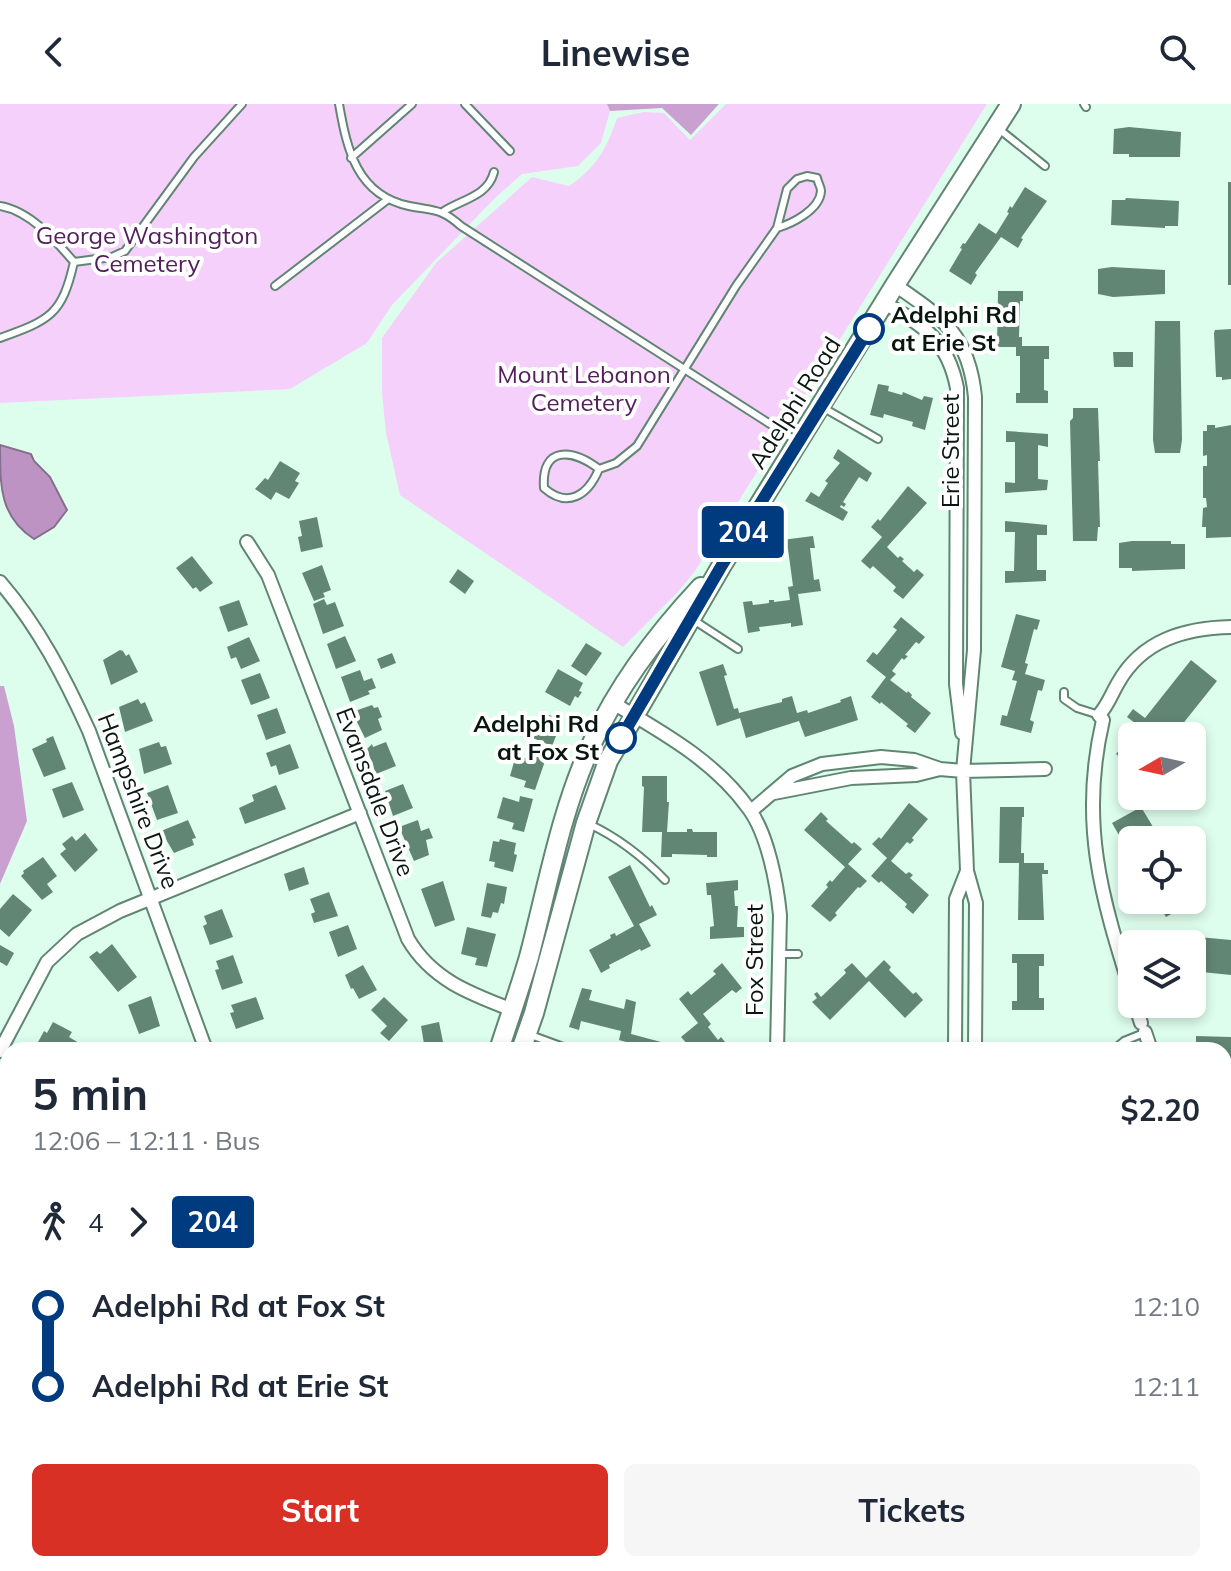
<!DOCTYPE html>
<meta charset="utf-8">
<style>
body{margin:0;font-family:Mulish,sans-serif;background:#f6f6f7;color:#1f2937;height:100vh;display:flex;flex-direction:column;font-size:30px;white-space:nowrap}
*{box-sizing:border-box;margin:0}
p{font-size:26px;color:#747a83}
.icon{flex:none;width:44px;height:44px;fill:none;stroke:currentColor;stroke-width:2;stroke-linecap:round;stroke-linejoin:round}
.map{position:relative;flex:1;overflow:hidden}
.side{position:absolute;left:0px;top:938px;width:1232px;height:530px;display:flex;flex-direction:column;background:#fff;border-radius:24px 24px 0 0;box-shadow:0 4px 12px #0003}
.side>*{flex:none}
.badge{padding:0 16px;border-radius:6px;font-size:28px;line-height:52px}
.needle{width:52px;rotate:261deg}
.fabs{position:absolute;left:1118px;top:618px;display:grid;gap:16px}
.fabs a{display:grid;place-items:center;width:88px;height:88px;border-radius:12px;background:#fff;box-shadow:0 4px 12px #0003;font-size:40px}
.map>.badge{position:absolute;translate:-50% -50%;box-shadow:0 0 0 4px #fff}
.legs{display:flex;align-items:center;gap:12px;height:88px;padding:0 32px;font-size:26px}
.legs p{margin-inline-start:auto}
.summary{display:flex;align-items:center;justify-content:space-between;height:136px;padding:0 32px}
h1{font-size:44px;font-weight:700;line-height:60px}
.button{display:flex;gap:16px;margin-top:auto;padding:16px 32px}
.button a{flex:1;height:92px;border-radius:12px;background:#d93025;color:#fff;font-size:32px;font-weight:700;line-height:92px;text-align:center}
.button a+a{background:#f6f6f7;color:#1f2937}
ul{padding:0 32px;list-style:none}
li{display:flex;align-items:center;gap:28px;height:80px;font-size:30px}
li i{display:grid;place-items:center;width:12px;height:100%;margin:0 10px;background:currentColor}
li i::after{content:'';width:20px;height:20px;margin:-10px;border:6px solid;border-radius:50%;background:#fff}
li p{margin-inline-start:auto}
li:first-child i{background:linear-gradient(#0000 50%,currentColor 0)}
li:last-child i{background:linear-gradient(currentColor 50%,#0000 0)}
header{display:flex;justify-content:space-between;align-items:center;height:104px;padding:0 32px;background:#fff;font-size:36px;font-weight:700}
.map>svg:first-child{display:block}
</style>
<header><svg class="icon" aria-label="back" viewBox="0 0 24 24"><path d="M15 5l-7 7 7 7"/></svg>Linewise<svg class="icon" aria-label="search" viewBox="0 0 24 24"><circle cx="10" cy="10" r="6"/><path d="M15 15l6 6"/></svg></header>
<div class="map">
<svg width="1231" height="1467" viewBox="0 0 1231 1467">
<rect width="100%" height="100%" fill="#defeed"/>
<path fill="#f5d0fb" d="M0,0H607L610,7L601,39L578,62L522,70L495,94L392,201L367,239L290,285L0,299Z
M726,0H987L695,467L678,488L623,543L400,391L386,329L382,288V234L436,159L532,73L569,82C596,64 607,44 617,14L644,8L664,9L690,36Z"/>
<path fill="#caa0d0" d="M607,0H719L691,31L662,4L610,7Z
M0,582H4L14,622L27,717L0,780Z
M1224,1397H1231V1467H1042L1043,1460H1224Z"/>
<path fill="#bc93c2" stroke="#866e8d" stroke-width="2" d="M0,341L31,350L34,357L50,373L67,406L54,423L34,435C0,413 0,383 0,341Z"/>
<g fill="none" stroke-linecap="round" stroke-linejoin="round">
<path stroke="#866e8d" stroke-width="4" d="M1224,1443L1231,1444"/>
</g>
<path fill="#628674" d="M1129,23L1181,28L1180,53H1129V50H1113L1114,25Z
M1228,78H1231V181H1228Z
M1025,83L1047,97L1021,134L1023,135L1018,144L1001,133L975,169L977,171L971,181L949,167L962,145L960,144L963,139L965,140L979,119L996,130L1009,109L1007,108L1010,102L1012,104Z
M1126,94L1179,97L1178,122H1165V124L1111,121L1112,96H1125Z
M1112,163L1165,166V190L1113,193L1098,190V165Z
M998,187H1023V197H1020L1019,233H1022V242H1049V255H1044V286L1048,287V299H1016V289H1020V252H1016V243H997Z
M1155,217H1180L1182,336L1180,349H1155L1153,336Z
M1231,225V275L1222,276V273H1216L1214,229L1215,226Z
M1113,248H1133V263H1114Z
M878,280L889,282L888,287L902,291L903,288L922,296L924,292L933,294L925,326L912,322L913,318L884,310L883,314L870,311Z
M1073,304H1098L1100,357H1098L1100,423H1098L1097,437H1073L1070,317L1073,314Z
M1207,321H1215V324L1231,321V433L1206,434V423H1202L1203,404L1207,403L1206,394H1203V362H1207V351L1203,352V327H1207Z
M1006,327L1048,330V343L1038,341V375L1048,376L1047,386L1005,389V378L1015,379V338H1006Z
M838,345L872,369L867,378L859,373L843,398L846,400L844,403L841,401L840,403L848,408L843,417L805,397L811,388L819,393L828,379L825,377L840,359L833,354Z
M280,357L300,369L295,377L299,379L289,395L276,388L271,396L255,385L265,374L268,376Z
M908,382L927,399L887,443L898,454L900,452L904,455L902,457L914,468L917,465L924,471L903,495L893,487L896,483L873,462L870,465L861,457L882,433L871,423L878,415L880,417Z
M317,413L323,443L301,448L298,433L302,432L299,417Z
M1005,417L1047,421V431H1037V466H1046V477L1005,479V467H1014L1015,428H1005Z
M813,432L815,444H810L814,476L819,475L821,487L798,490L803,521L791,523V519L759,523L760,527L748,529L743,498L752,497L753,501L769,499V496H774V498L790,496L788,483L793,482L788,445H783L782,436Z
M1132,437H1171V440H1185V465L1132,467V464H1119V439Z
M192,452L213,479L200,488L196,483L193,485L176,464Z
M322,461L331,486L323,489L325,493L314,497L302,469Z
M458,465L474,477L465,490L449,478Z
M324,495L327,501L335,498L344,522L323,530L313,500Z
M239,496L248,521L228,528L219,503Z
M1016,510L1040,516L1037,526L1034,525L1025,559L1028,560L1025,570L1045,576L1042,587L1038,586L1030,616L1034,618L1031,629L1000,621L1002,611L1007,612L1017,577L1012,576L1015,567L1001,563Z
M901,513L925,533L919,540L916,538L905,551L908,552L904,556L902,554L892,567L896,570L890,576L907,589L908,587L912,591L911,593L931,609L915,629L906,622L908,620L881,598L880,600L871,593L886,573L866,557L873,548L877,551L897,526L893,523Z
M345,532L356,557L336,565L327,540Z
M249,533L260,557L241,565L236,553L231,555L227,543Z
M586,539L602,549L586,572L571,562Z
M120,546L123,547L126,552L129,550L138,568L111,581L103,556Z
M392,549L396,559L381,565L377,555Z
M1191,556L1217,577L1173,632H1132V663L1116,650L1139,622L1127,613L1133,605L1145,614Z
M723,560L727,571L724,572L734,605L738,604L739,609L782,598V595L792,592L797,609L807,606L808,609L841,598L840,596L851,592L858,616L805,633L799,617L746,634L740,614L717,622L699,568Z
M558,565L583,579L579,587L582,588L578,594L575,592L570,602L545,588Z
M360,566L364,577L372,574L376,584L368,587L370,590L350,598L341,573Z
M260,569L270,594L251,601L241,576Z
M138,595L141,600L145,598L153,617L125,628L119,603Z
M372,601L374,604L378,603L382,613L378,615L382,626L365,634L352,608Z
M277,604L286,629L266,636L257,611Z
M545,609L562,617L552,642L533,634L535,631L531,629L532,626L537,627Z
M53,632L66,665L44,673L32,645L47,638L46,635Z
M159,638L161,643L166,642L172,660L144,670L139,645Z
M386,638L396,662L376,670L367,645L372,640L373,643Z
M290,640L299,664L279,671L276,661L271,663L266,649Z
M533,650L546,654L535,686L524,683L526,677L510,672L516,651L531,656Z
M642,672H667V698H669L667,728H687V725H692L693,728H717V753H707V751L672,750V753H661L662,728H642L644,683L642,682Z
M72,678L84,706L63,714L52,685Z
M403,680L413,704L393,712L385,687Z
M168,681L178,709L157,716L147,689Z
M276,681L286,705L245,720L239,704L254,697L252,691Z
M520,692L533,695L524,728L512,725L514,719L497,714L503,693L519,698Z
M909,699L928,715L912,734L914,736L910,740L907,738L891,757L906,770L909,768L913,771L910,774L929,791L913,810L905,803L907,800L881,777L879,779L871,772L887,754L872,740L879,733L881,735Z
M1000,703H1024V713H1022L1021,749H1024V759H1044V766H1048V770H1042L1044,816H1018L1019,759H999Z
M1141,703L1161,736H1132V754L1112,719Z
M821,708L828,715L826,717L852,740L854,738L862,745L848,760L867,777L860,784L858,783L835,809L837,811L830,818L811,802L828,783L826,781L830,776L832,778L845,763L804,726Z
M188,716L196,734L192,735L194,741L174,749L161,727Z
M418,716L421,727L429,724L433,734L426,736L429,751L414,757L399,723Z
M85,729L98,746L75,768L60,750L66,745L62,740L72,732L76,737Z
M500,735L516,739L514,750L517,751L513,768L494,763L495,758L489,757L493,737L499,738Z
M43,753L57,772L47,780L53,788L42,796L21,772L24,769L23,767Z
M630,761L650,803L652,801L657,811L639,820L651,842L641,847L640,845L609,861L610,864L601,869L589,846L611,834L610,831L615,829L616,832L634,822L608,773Z
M304,763L309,780L289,787L284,770Z
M738,776V786L734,787L735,802H738L737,823H744V833L710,835V823L714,822L711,791H707L706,779Z
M443,777L455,816L435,823L421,785Z
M487,779L507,783L504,800L501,799L498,809L493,808L491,814L481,812Z
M329,788L338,812L314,819L311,810L315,808L310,795Z
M13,790L32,806L9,833L0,825V805Z
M1156,796H1196L1166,813Z
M222,805L233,833L210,841L203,822L207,820L204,812Z
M348,821L357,845L338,853L329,828Z
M467,823L496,830L487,863L475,861L477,854L461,850Z
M1188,832L1231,836V871L1192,867V840H1187Z
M112,840L137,873L118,888L89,853L97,847L100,850Z
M0,841L14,849L7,862L0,858Z
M1012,850H1044V862H1039V894H1044V906H1012V897H1017V859H1012Z
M233,851L243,879L222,886L215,866L219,865L216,857Z
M884,856L891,863L889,866L913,890L916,888L923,896L905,914L869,877L830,916L812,898L817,894L814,890L817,888L821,893L846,869L844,866L852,859L866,874Z
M722,859L742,884L736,889L732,886L703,910L711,920L708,923L718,936L721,933L725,938L722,940L726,946H698L692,940L689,942L681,933L698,919L679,895L688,887L691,891L716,870L713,867Z
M363,861L377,886L359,895L353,884L351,885L345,871Z
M582,884L592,886L589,896L624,905L626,895L636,898L631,930L661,938L659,946H631L633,940L619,936L621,927L581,917L579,926L569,923Z
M151,892L160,922L139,930L128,901Z
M256,893L264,915L236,925L230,909L234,908L231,901Z
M384,893L408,916L389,937L380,929L387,922L371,906Z
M53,918L72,928L69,933L84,942L82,946H49L37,940L44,927L47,929Z
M439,918L444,943L448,942V946H425L421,922Z
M1196,932L1231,933V967H1224V946H1196Z
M1224,1337H1231V1372H1224Z
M71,1460H91L100,1464L98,1467H69Z"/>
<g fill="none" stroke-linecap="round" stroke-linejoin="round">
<g stroke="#618573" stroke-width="10">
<path id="lane" d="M339,0C347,46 357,91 409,102C434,107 441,104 461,122L795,336
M465,0L510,47
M1084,0L1086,3
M999,25L1045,62
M351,54L412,0
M0,102C30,107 55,136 74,158C62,211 50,216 0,234
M444,107C463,95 488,92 494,68
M74,158L112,153L125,147L194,53L242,0
M275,182L387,96
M822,303L878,335
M599,365C573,345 541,341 544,384C568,405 588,391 599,365L616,359L637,342L736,182L777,124L787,85L797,75L807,72L817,74C818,79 821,83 821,87C820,106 791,120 777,124
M692,515L738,545
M1064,588V595L1077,604L1099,611
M589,720C619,734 642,752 665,776
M779,850H798
M528,930L566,944
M1113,946L1124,937L1144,929
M1224,1304L1231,1307"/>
</g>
<g stroke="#618573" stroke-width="16">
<path id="street" d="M895,181C943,214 969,231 975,293L974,546L963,667L967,767L976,799L975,946
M884,199C924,221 948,237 957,284L956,580L962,629
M247,438L268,471L408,835C432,876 471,890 513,906
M0,478C38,522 65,574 89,627L206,946
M613,599C662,628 715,657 749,705C768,731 777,780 780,811L777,946
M774,689L851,674L916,671L940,665
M751,707L792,672L822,660L881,653L914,656L940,665L963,667L1045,665
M1132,890C1101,792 1079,718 1103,616L1099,611C1108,601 1111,591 1118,579C1142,536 1185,524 1231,523
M1135,900L1141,919
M1145,928L1151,946
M955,946L956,795L967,767
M0,947L47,858L77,830L120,807L360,709
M1224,1024L1231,1022
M0,1029L8,1035
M1224,1171V1237
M0,1278L8,1298
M959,1460V1467
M32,1467V1460
M510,1467L512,1460"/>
</g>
<g stroke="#618573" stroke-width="22">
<path id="secondary" d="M499,946C509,915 520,884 529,853C548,781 561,705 593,637C619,580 658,529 701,483
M521,946L534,909L586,719L608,657L722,461L895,181L1011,0
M203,1467L204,1460
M232,1467V1460"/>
</g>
<path stroke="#7e968a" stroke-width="2" stroke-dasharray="6 6" stroke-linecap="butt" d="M1224,1319H1231"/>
<use href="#lane" stroke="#fff" stroke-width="6"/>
<use href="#street" stroke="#fff" stroke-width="12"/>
<use href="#secondary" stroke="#fff" stroke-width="18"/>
</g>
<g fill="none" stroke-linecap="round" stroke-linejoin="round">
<g stroke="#fff" stroke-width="18">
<path id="line-1" d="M621,634L722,461L869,225"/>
</g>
<use href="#line-1" stroke="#003b80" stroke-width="12"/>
</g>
<g fill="#fff" stroke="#003b80" stroke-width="4">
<circle cx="869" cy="225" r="14"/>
<circle cx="621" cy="634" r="14"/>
</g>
<g text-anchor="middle" stroke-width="8" stroke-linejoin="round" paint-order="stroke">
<g font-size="24" fill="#53205b" stroke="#fff">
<text x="147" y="140">George Washington<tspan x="147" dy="28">Cemetery</tspan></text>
<text x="584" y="279">Mount Lebanon<tspan x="584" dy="28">Cemetery</tspan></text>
</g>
<g font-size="24" font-weight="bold" fill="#081710" stroke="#fff" text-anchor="start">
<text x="891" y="219">Adelphi Rd<tspan x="891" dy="28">at Erie St</tspan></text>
<text x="599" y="628" text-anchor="end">Adelphi Rd<tspan x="599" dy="28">at Fox St</tspan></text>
</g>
<g font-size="24" fill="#081710" stroke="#fff">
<text transform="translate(795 299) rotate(-58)" y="8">Adelphi Road</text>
<text transform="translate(951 347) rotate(-90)" y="8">Erie Street</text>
<text transform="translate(375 688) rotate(69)" y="8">Evansdale Drive</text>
<text transform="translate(138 697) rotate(69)" y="8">Hampshire Drive</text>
<text transform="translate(755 856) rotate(-90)" y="8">Fox Street</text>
</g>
</g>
</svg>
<div class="fabs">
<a><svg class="needle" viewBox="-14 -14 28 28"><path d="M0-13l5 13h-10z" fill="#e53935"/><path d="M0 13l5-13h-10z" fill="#747a83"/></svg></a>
<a><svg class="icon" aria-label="locate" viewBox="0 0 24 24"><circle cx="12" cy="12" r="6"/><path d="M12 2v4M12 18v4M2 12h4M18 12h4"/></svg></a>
<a><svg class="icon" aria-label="layers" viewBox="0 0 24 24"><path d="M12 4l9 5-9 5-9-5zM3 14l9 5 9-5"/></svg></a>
</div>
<b class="badge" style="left:743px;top:428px;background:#003b80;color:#fff">204</b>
<section class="side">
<div class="summary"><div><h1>5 min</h1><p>12:06 – 12:11 · Bus</p></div><b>$2.20</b></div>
<div class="legs"><svg class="icon" aria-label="walk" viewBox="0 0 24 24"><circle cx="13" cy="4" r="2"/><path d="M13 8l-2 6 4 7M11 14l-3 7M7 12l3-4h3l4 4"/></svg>4<svg class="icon" aria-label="forward" viewBox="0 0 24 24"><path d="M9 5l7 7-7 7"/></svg><b class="badge" style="background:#003b80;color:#fff">204</b></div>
<ul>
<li><i style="color:#003b80"></i><b>Adelphi Rd at Fox St</b><p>12:10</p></li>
<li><i style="color:#003b80"></i><b>Adelphi Rd at Erie St</b><p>12:11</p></li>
</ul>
<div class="button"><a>Start</a><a>Tickets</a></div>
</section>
</div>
